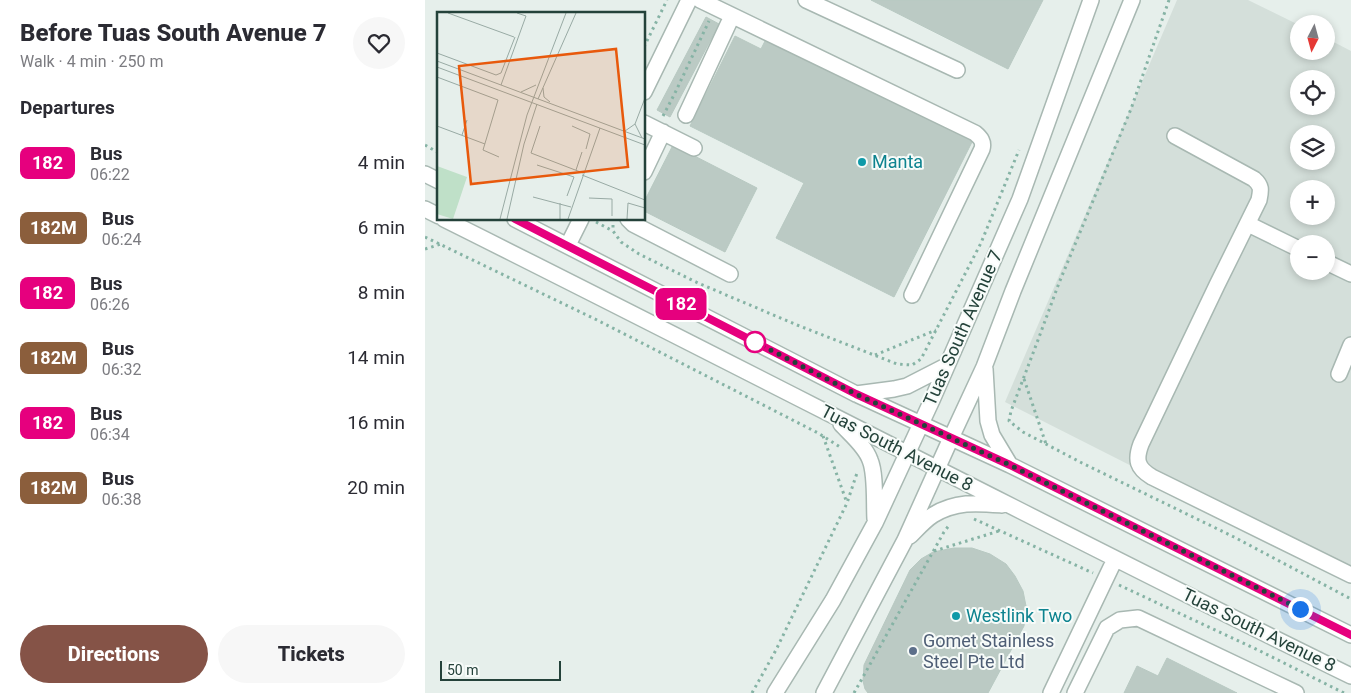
<!DOCTYPE html>
<meta charset="utf-8">
<style>
body{margin:0;font-family:Roboto,sans-serif;background:#f7f7f7;color:#2b2b33;height:100vh;display:flex;flex-direction:column;font-size:19px;white-space:nowrap}
*{box-sizing:border-box;margin:0}
p{font-size:16px;color:#7c7c81}
.icon{flex:none;width:28px;height:28px;fill:none;stroke:currentColor;stroke-width:2;stroke-linecap:round;stroke-linejoin:round}
.map{position:relative;flex:1;overflow:hidden}
.side{display:flex;flex-direction:column;background:#fff;width:425px}
.side>*{flex:none}
.badge{padding:0 10px;border-radius:8px;font-size:18px;line-height:32px}
.needle{width:32px;rotate:186deg}
.tools{position:absolute;left:865px;top:15px;display:grid;gap:10px}
.tools a{display:grid;place-items:center;width:45px;height:45px;border-radius:50%;background:#fff;box-shadow:0 2px 8px #0003;font-size:25px}
.scale{position:absolute;left:15px;bottom:12px;width:121px;box-sizing:border-box;padding-left:5px;border:2px solid #24423a;border-top:0;font-size:14px;line-height:18px;white-space:nowrap;color:#24423a;-webkit-text-stroke:4px #f7fbf9;paint-order:stroke}
.you{position:absolute;width:25px;height:25px;margin:-12px;border:4px solid #fff;border-radius:50%;background:#1a73e8;box-shadow:0 0 0 8px #1a73e833}
.map>.badge{position:absolute;translate:-50% -50%;box-shadow:0 0 0 2px #fff}
h2{padding:0 20px;font-size:19px;line-height:45px}
.round{display:grid;place-items:center;flex:none;width:52px;height:52px;border-radius:26px;background:#f7f7f7}
.summary{display:flex;align-items:center;justify-content:space-between;height:85px;padding:0 20px}
h1{font-size:24px;font-weight:800;line-height:38px}
.cta{display:flex;gap:10px;margin-top:auto;padding:10px 20px}
.cta a{flex:1;height:58px;border-radius:30px;background:#855347;color:#fff;font-size:20px;font-weight:800;line-height:58px;text-align:center}
.cta a+a{background:#f7f7f7;color:#2b2b33}
ul{padding:0;list-style:none}
li{display:flex;align-items:center;gap:15px;height:65px;padding:0 20px}
li div{flex:1}
li b{display:block;font-size:19px}
li em{font-style:normal}
li .badge{min-width:55px;font-weight:700;text-align:center}
main{display:flex;flex:1;min-height:0}
.map>svg:first-child{display:block}
</style>
<main>
<section class="side">
<div class="summary"><div><h1>Before Tuas South Avenue 7</h1><p>Walk · 4 min · 250 m</p></div><a class="round"><svg class="icon" aria-label="heart" viewBox="0 0 24 24"><path d="M12 20l-8-8c-3-5 5-10 8-4 3-6 11-1 8 4z"/></svg></a></div>
<h2>Departures</h2>
<ul>
<li><span class="badge" style="background:#e6007e;color:#fff">182</span><div><b>Bus</b><p>06:22</p></div><em>4 min</em></li>
<li><span class="badge" style="background:#8b5e3c;color:#fff">182M</span><div><b>Bus</b><p>06:24</p></div><em>6 min</em></li>
<li><span class="badge" style="background:#e6007e;color:#fff">182</span><div><b>Bus</b><p>06:26</p></div><em>8 min</em></li>
<li><span class="badge" style="background:#8b5e3c;color:#fff">182M</span><div><b>Bus</b><p>06:32</p></div><em>14 min</em></li>
<li><span class="badge" style="background:#e6007e;color:#fff">182</span><div><b>Bus</b><p>06:34</p></div><em>16 min</em></li>
<li><span class="badge" style="background:#8b5e3c;color:#fff">182M</span><div><b>Bus</b><p>06:38</p></div><em>20 min</em></li>
</ul>
<div class="cta"><a>Directions</a><a>Tickets</a></div>
</section>
<div class="map">
<svg width="926" height="693" viewBox="0 0 926 693">
<rect width="100%" height="100%" fill="#e6efeb"/>
<path fill="#d4dfda" fill-rule="evenodd" d="M752,0H823L874,25V51H901V38L926,51V577L580,402ZM874,79H901V106H874ZM874,134H901V161H874ZM874,189H901V216H874ZM874,244H901V271H874Z"/>
<path fill="#bbcac4" stroke="#b8c9c2" d="M446,0H618L583,69Z
M281,17L294,24L245,117L232,110Z
M310,36L336,49L342,37L548,140L469,297L351,238L379,183L265,126Z
M248,145L332,188L300,252L219,211V202Z
M529,548H547L565,554L581,564L590,576L598,591L601,606L599,626L563,693H443L440,689L438,681L439,665L485,570L496,559L508,552Z
M742,658L812,693H699L712,666L733,676Z"/>
<g fill="none" stroke-linecap="round" stroke-linejoin="round">
<g stroke="#a8b8b2" stroke-width="18">
<path id="minor" d="M275,0L550,133C556,138 559,142 557,149L487,295
M381,0L532,70
M219,92L264,0
M261,115L307,16
M219,123L269,148
M750,136L829,179C837,186 836,190 834,200L792,285L716,444C710,460 712,468 727,477L926,575
M219,172L238,132
M0,174L14,181
M0,209L14,216
M19,219C322,370 622,527 926,676
M90,219L431,394L585,465L926,635
M203,219L208,224L305,274
M823,224L874,249
M143,245L156,219
M901,262L926,274
M560,369L563,421L567,435L585,465
M914,374L926,345
M431,394L469,389L482,386L521,366
M416,424C426,435 440,446 445,460C451,474 449,504 450,519
M485,536C492,529 500,520 508,515C531,501 552,503 577,505
M350,693L408,600L450,523L507,400L595,199L666,0
M399,693L480,540L526,438L559,367L588,291L707,0
M626,693L690,559
M650,693L682,628L695,620L713,618L871,693"/>
</g>
<path stroke="#86b3a5" stroke-width="3" stroke-dasharray="2.5 4" stroke-linecap="butt" d="M744,0L706,109L634,283L613,340L586,411L584,421L598,432L657,463L809,537L926,599
M219,47L242,0
M238,116L250,93L284,21
M0,145L14,153
M171,222L188,231
M188,225V231L196,242L214,254L273,283L372,325L472,364L487,365L496,359L556,243L594,150
M0,237L172,320L393,433L415,447
M0,249L16,244
M450,355L511,330
M599,379L621,444
M398,436L422,503
M549,519L668,573
M509,551L574,531
M694,585L833,650L919,693
M327,693L351,650L422,503L432,473
M429,693L519,532L525,524"/>
<use href="#minor" stroke="#fff" stroke-width="15"/>
</g>
<g fill="none" stroke-linecap="round" stroke-linejoin="round">
<g stroke="#fff" stroke-width="11">
<path id="line" d="M90,219L431,394L585,465L926,635"/>
</g>
<use href="#line" stroke="#e6007e" stroke-width="8"/>
<path stroke="#24423a" stroke-width="5" stroke-dasharray="0 9" d="M330,342L431,394L585,465L875,609"/>
</g>
<g fill="#0f9aa8" stroke="#f7fbf9" stroke-width="2">
<circle cx="437" cy="162" r="5"/>
<circle cx="531" cy="616" r="5"/>
</g>
<circle fill="#fff" stroke="#e6007e" stroke-width="2.5" cx="330" cy="342" r="10"/>
<circle fill="#5c6f8a" stroke="#f7fbf9" stroke-width="2" cx="488" cy="651" r="5"/>
<g text-anchor="middle" stroke-width="4" stroke-linejoin="round" paint-order="stroke">
<g font-size="18" fill="#0d838f" stroke="#f7fbf9" text-anchor="start">
<text x="447" y="168">Manta</text>
<text x="541" y="622">Westlink Two</text>
</g>
<g font-size="18" fill="#24423a" stroke="#f7fbf9">
<text transform="translate(538 328) rotate(-66)" y="6">Tuas South Avenue 7</text>
<text transform="translate(472 448) rotate(27)" y="6">Tuas South Avenue 8</text>
<text transform="translate(834 630) rotate(26)" y="6">Tuas South Avenue 8</text>
</g>
<g font-size="18" fill="#4e5e75" stroke="#f7fbf9" text-anchor="start">
<text x="498" y="647">Gomet Stainless<tspan x="498" dy="21">Steel Pte Ltd</tspan></text>
</g>
</g>
<g transform="translate(12 12)">
<rect width="208" height="208" fill="#e6efeb"/>
<path d="M0,154L30,165L16,207L0,202Z" fill="#bfe0c8"/>
<path fill="none" stroke="#98aaa4" stroke-width="1" d="M11,1L77,25M0,41L59,63L64,61L78,25M0,49L208,127M0,55L208,133M0,65L61,88L46,138L62,145M64,73L89,4L80,1M106,76L107,85L113,90M84,80L99,73M101,87L139,1M198,112L205,126M0,114L48,132M103,114L94,141L146,161M135,114L153,122L149,137M188,119L198,112L208,86M25,123L30,108M100,153L137,165L130,184M139,158L145,140M145,163L208,188M96,185L134,195M152,186L175,187V204M63,207L90,103L129,1M70,207L87,132L100,92M123,207V191M131,207L163,116M190,207L191,191L208,196"/>
<path fill="#e8590c" fill-opacity="0.15" stroke="#e8590c" stroke-width="2.5" d="M179,37L191,155L34,172L22,54Z"/>
<rect width="208" height="208" fill="none" stroke="#24423a" stroke-width="2.5"/>
</g>
</svg>
<div class="tools">
<a><svg class="needle" viewBox="-14 -14 28 28"><path d="M0-13l5 13h-10z" fill="#e53935"/><path d="M0 13l5-13h-10z" fill="#7c7c81"/></svg></a>
<a><svg class="icon" aria-label="locate" viewBox="0 0 24 24"><circle cx="12" cy="12" r="6"/><path d="M12 2v4M12 18v4M2 12h4M18 12h4"/></svg></a>
<a><svg class="icon" aria-label="layers" viewBox="0 0 24 24"><path d="M12 4l9 5-9 5-9-5zM3 14l9 5 9-5"/></svg></a>
<a>+</a>
<a>−</a>
</div>
<div class="scale">50 m</div>
<div class="you" style="left:875px;top:609px"></div>
<b class="badge" style="left:256px;top:304px;background:#e6007e;color:#fff">182</b>
</div>
</main>
